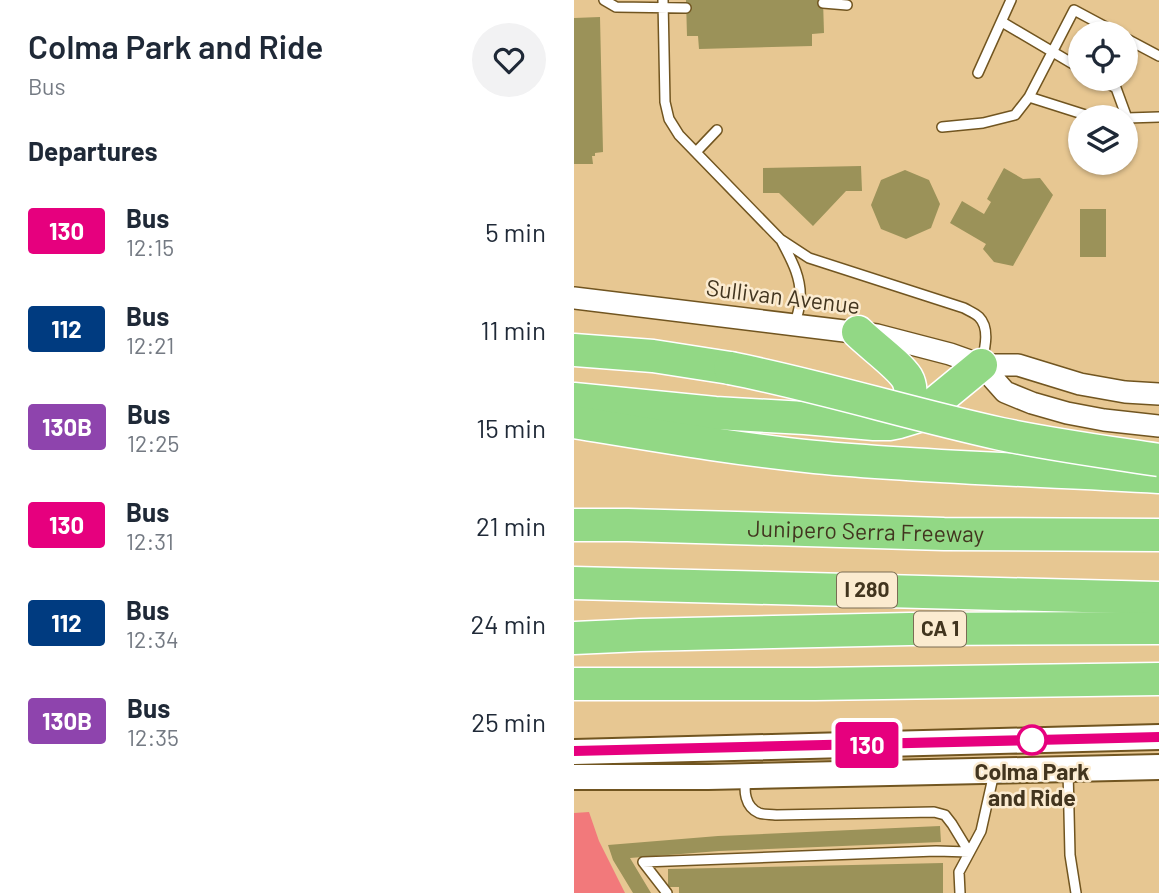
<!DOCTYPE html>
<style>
body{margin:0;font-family:Barlow,sans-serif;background:#f2f2f3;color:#1f2937;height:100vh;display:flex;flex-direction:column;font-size:26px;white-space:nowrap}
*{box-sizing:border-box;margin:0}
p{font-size:23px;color:#747a83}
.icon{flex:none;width:38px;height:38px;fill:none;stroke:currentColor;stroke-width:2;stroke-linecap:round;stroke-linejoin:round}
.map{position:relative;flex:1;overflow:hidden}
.side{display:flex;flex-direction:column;background:#fff;width:574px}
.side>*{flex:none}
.badge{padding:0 14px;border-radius:5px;font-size:24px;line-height:46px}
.buttons{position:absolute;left:494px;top:21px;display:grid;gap:14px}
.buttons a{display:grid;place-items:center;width:70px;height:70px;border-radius:50%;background:#fff;box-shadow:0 2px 5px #0004;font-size:35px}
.map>.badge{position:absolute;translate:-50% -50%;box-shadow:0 0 0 4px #fff}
h2{padding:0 28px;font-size:26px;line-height:63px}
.round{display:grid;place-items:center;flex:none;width:74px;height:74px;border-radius:37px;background:#f2f2f3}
.summary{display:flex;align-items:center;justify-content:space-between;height:119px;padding:0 28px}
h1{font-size:33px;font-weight:600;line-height:52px}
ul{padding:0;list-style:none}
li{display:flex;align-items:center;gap:21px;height:98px;padding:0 28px}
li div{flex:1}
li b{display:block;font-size:26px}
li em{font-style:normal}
li .badge{min-width:77px;font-weight:700;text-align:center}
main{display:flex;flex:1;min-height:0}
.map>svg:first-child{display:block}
</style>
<main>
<section class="side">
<div class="summary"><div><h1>Colma Park and Ride</h1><p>Bus</p></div><a class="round"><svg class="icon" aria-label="heart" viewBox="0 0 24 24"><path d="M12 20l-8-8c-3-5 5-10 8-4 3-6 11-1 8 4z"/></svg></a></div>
<h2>Departures</h2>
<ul>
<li><span class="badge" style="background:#e6007e;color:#fff">130</span><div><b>Bus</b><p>12:15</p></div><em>5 min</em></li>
<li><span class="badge" style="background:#003b80;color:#fff">112</span><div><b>Bus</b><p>12:21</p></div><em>11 min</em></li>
<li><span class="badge" style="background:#8e44ad;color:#fff">130B</span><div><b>Bus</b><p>12:25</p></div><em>15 min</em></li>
<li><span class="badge" style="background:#e6007e;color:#fff">130</span><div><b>Bus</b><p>12:31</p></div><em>21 min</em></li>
<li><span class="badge" style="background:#003b80;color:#fff">112</span><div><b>Bus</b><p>12:34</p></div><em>24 min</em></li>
<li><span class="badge" style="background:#8e44ad;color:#fff">130B</span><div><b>Bus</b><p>12:35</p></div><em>25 min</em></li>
</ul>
</section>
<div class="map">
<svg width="585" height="893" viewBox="0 0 585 893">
<rect width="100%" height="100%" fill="#e7c792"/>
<path fill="#f2797b" d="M15,812L25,841L51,893H0V813Z"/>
<path fill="#9b9259" d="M112,0H249L250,33L238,34V46L125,49L124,36H113Z
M26,17L29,152L21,153V156H18L19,164H0V18Z
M287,166L288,191H272L239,226L205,193H189V168Z
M430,168L449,179L466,178L479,195L439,266L420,262L409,249L412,244L376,223L388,201L410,214L417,202L413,199Z
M331,170L355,180L366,204L357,228L332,239L307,229L297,205L307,180Z
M506,209H532V257H506Z
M366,826L367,842L145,851L56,858L77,893H59L39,860L34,845L144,836Z
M369,863V893H105V887H94V869Z"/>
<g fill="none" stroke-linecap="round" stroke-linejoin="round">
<g stroke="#715520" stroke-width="12">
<path id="service" d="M30,0L42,7L112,8
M89,0L91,102L95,119L105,135L206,239L235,258L390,308C395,311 401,313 405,317C416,328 411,348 408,361
M249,3L273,5
M428,22L506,68
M551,38L585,56
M404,73L437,0
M525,79L542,88L553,118H551
M455,97L518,117
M553,118L585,117
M368,127L409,123L441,115L455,97L500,10L543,33
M122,152L143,130
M207,240C217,259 228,278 226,300C226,308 223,316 221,323
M494,770L496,855L502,893
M173,778C169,790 171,807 185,813C190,815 197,814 202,815L360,812L371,815L378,824L395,852
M93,893L69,862L362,851L395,852
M386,893L385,872L407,831L420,773"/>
</g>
<g stroke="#715520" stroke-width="24">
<path id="tertiary" d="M0,298L303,335L376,354L407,365H444L506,384L551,392L585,394
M407,365L431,392L458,403L493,413L530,420L585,426"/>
</g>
<g stroke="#715520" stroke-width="28">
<path id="secondary" d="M0,752L585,737
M0,777H134L585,767"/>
</g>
<g stroke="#fff" stroke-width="35">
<g id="motorway">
<path d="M284,332C296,344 325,365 333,378C337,385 338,396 334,404C329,415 319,420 308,423"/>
<path d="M0,350L79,356L156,368"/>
<path d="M0,399L141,413L231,418L300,424H315L325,422L345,416L407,365"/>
<path d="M0,422C80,435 160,449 241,457C356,468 470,470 585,477"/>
<path id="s1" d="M0,525H54L370,534L585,535"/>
<path d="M0,583L585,598"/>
<path d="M0,638L66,635L336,629L585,628"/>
<path d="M0,684H241L585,679"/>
</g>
</g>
<use href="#service" stroke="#fff" stroke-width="9"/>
<use href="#tertiary" stroke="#fff" stroke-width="21"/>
<use href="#secondary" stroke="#fff" stroke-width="24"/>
<use href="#motorway" stroke="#92d885" stroke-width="32"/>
<g stroke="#fff" stroke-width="35" stroke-linecap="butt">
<path id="motorway-bridge" d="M156,368C247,386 336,414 427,434C479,445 532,452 585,460"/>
</g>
<use href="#motorway-bridge" stroke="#92d885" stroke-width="32"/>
</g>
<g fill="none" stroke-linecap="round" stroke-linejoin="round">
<g stroke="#fff" stroke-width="16">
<path id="line" d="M0,751L585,737"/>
</g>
<use href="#line" stroke="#e6007e" stroke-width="10"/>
</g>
<circle fill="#fff" stroke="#e6007e" stroke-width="3.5" cx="458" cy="740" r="14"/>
<g text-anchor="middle" stroke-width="5" stroke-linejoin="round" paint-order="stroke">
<g fill="#fbebd0" stroke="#7a6c54" stroke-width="2">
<rect x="263" y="572.5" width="60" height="35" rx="5"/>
<rect x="340" y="611.5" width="52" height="35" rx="5"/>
</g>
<g font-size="21" font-weight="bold" fill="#42351f">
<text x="293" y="597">I 280</text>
<text x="366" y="636">CA 1</text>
</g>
<g font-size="23" fill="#42351f" stroke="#fbebd0">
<text transform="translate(209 297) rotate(7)" y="8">Sullivan Avenue</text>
<text dy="8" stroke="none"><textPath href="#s1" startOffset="292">Junipero Serra Freeway</textPath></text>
</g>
<g font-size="23" font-weight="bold" fill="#42351f" stroke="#fbebd0">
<text x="458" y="780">Colma Park<tspan x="458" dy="26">and Ride</tspan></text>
</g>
</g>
</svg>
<div class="buttons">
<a><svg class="icon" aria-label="locate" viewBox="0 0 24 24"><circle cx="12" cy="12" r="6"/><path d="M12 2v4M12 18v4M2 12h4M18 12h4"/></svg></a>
<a><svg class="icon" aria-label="layers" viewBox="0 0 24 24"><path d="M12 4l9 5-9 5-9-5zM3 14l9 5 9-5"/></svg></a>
</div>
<b class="badge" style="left:293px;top:745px;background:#e6007e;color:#fff">130</b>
</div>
</main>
